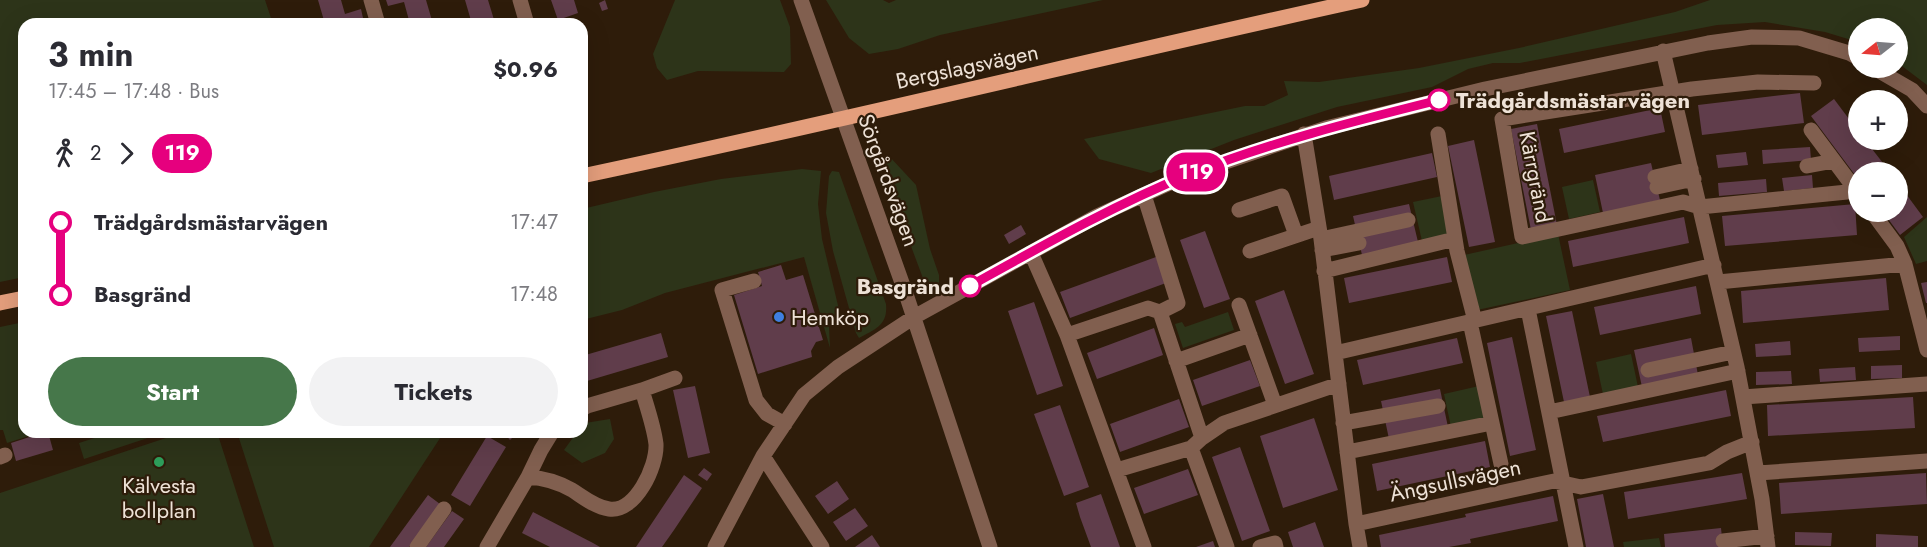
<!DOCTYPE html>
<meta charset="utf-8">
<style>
body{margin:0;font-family:Jost,sans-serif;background:#f2f2f3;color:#2b2b33;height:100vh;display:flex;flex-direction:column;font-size:22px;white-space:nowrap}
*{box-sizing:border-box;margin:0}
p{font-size:20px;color:#7c7c81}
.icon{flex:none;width:33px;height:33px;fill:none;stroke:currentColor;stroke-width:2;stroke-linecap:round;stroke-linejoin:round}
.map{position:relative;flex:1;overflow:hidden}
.details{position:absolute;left:18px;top:18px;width:570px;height:420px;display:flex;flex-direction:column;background:#fff;border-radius:18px;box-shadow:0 6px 24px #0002}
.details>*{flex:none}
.badge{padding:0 12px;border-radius:20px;font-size:21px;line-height:39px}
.needle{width:39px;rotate:253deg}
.fabs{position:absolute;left:1848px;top:18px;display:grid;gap:12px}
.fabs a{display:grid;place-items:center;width:60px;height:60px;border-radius:50%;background:#fff;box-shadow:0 6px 24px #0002;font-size:30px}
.map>.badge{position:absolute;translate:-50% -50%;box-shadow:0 0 0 3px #fff}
.legs{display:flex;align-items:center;gap:9px;height:66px;padding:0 30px;font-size:20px}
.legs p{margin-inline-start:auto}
.headline{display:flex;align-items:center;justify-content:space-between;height:102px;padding:0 30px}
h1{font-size:33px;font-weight:700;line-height:45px}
.button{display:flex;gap:12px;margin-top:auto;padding:12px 30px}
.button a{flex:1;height:69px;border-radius:36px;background:#46774a;color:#fff;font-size:24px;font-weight:700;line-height:69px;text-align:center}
.button a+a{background:#f2f2f3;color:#2b2b33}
ul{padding:0 30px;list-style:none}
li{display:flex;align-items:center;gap:21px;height:72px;font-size:22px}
li i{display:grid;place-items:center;width:9px;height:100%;margin:0 8px;background:currentColor}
li i::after{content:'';width:15px;height:15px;margin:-8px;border:4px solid;border-radius:50%;background:#fff}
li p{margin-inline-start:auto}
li:first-child i{background:linear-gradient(#0000 50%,currentColor 0)}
li:last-child i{background:linear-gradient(currentColor 50%,#0000 0)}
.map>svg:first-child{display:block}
</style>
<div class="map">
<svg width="1927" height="547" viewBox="0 0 1927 547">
<rect width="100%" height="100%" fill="#2e1c0a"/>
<path fill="#2d3419" d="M0,0H265L273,24H24V277L0,282Z
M675,0H780L790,27L791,64L784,72L698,71L667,80L657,68L653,54Z
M826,0H883L889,3L896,0H1103L940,35L898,49L869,54L849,38Z
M1710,0H1927V85L1898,63V28H1858V42L1825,32L1765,22L1717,25L1520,63H1493L1468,69L1432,87L1337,107L1234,140L1151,173L1099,159L1084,139L1245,106H1264L1288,95L1284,81L1319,82L1419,68L1519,48L1675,12Z
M889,156L916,185L930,249L939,275V284L930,288L924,281L896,206L881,157Z
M802,169L821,171L818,204L822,239L842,322L829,326L830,348L804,257L665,293L622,310L582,320V209L654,192L721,179Z
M832,171L839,172L886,304C888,325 876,329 859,338L856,333L833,251L826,213L829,176Z
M1593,180L1600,212L1569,219L1562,187Z
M1442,196L1451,235L1422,241L1413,202Z
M1927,217V261L1916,264L1904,237Z
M1558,234L1570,290L1477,310L1464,255Z
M1228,312L1234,330L1183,348L1175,324L1182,322L1185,327Z
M24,322V432H41L7,443L3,430H0V327Z
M1631,354L1638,387L1603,394L1596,362Z
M1479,386L1486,419L1451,427L1444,394Z
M610,419L614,439L605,453L582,463L564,450L577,432H582V426L585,423Z
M113,432H166L84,459L79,443Z
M184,432H217L254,547H0V493Z
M237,432H444L369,547H274Z
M1659,538L1661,547H1624L1623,542Z"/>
<path fill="#603d4b" d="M318,0H341L345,14L361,9L363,18L348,22V24H325Z
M386,0H426L433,24H410L404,2L388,6Z
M465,0H488L495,23L509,19L511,24H472Z
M551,0H574L578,13L558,20Z
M605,0L608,9L602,11L599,3Z
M1800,93L1804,123L1702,135L1698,105Z
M1834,99L1858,131V140H1865L1890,172H1858V179L1811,116Z
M1660,108L1665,132L1564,153L1559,129Z
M1537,124L1557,225L1531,230L1511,129Z
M1474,140L1495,242L1469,247L1448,146Z
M1810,147L1811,160L1763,164L1762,150Z
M1746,152L1748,165L1718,168L1716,155Z
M1432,153L1437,177L1334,200L1329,176Z
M1651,163L1660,200L1603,213L1595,175Z
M1812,175L1813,188L1784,191L1782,178Z
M1766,179L1767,192L1719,196L1718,183Z
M1898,183L1923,217L1900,235L1883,212H1898Z
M1409,204L1418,242L1362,255L1353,216Z
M1855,204L1857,235L1725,246L1722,216Z
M1684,217L1689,243L1573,267L1568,241Z
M1021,225L1026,234L1009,244L1004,235Z
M1205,231L1230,299L1204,308L1180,240Z
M1156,257L1166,283L1070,318L1060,292Z
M1447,257L1452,282L1349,303L1344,278Z
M781,265L786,280L803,275L823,340L816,342L811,351L812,357L758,374L734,295L762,286L758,272Z
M1886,278L1889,310L1743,323L1741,291Z
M1927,282V303H1926L1921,283Z
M1696,286L1701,314L1600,335L1594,307Z
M1284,290L1314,374L1285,384L1255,301Z
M1034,302L1063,386L1037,395L1008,311Z
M1572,311L1590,397L1564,402L1546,316Z
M1154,328L1163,355L1097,379L1087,353Z
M661,333L668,357L587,381L582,364V356Z
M1900,336V350L1859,352L1858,338Z
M1512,337L1536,450L1510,456L1487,343Z
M1457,338L1463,363L1363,385L1357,360Z
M1691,338L1698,375L1642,387L1634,350Z
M1790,341L1791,355L1756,357L1755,344Z
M1250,360L1260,386L1202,406L1193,380Z
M1902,365V378L1871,379V366Z
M1855,367L1856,380L1820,382L1819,369Z
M1791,371L1792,384L1756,385V372Z
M695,386L710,453L688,458L673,390Z
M1440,389L1448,427L1389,439L1381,401Z
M1726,390L1731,416L1603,442L1597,416Z
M1913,397L1915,428L1768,436L1767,405Z
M1179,399L1189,427L1120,452L1110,424Z
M1060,405L1089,487L1064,496L1034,414Z
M1314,418L1338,490L1283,508L1260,436Z
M45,432H48L53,450L16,461L11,443Z
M503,432H518L510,440Z
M487,436L506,447L470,506L451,495Z
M1485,441L1490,467L1377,491L1372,464Z
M1240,447L1270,531L1242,541L1212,457Z
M704,468L712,474L707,481L698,475Z
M1188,469L1198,495L1144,514L1134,488Z
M1742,473L1747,499L1628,519L1624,492Z
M1926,473L1927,504L1781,514L1779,483Z
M684,475L702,488L674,530L662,547H636Z
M837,481L849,499L828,514L815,496Z
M1101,494L1106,508L1120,547H1091L1080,517L1076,503Z
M1603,494L1614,547H1586L1577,499Z
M428,495L440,504L409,547H390Z
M1553,496L1558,521L1470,539L1471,543L1449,547H1381L1379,535L1466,517L1465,514Z
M855,508L868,526L846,541L833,522Z
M452,511L464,519L444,547H426Z
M533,512L593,543L600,547H550L522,533Z
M1315,522L1324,547H1293L1288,532Z
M1721,528L1723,547H1665L1664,534Z
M1795,532L1832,533L1831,546L1795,545Z
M1876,534L1918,536V547H1876Z
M872,535L880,547H855Z
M1213,541L1215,547H1196Z"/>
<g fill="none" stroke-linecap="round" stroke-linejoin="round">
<path stroke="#815f4f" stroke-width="15" d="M371,0L378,24
M520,0L527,24
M801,0L906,294L990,547
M1663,51L1737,367L1762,499L1768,547
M1874,68L1912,90L1927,106
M1814,83L1758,82L1692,89L1502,119L1522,237L1683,202L1700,207L1857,191
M1811,130L1858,193
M1304,134L1321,239L1356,524L1360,547
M1438,134L1457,251L1475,321
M1807,166L1834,161
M1655,177L1691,169
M1657,187L1694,179
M1144,195L1178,303L1160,312L1202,438L1191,448L1227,547
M1239,210L1282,196L1296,235
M1872,212L1897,246L1905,264L1927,350
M1321,239L1408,220
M1322,250L1359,243
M1250,251L1319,228
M1031,253L1067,335L1144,547
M1324,271L1455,239
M754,281L722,290L756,400L767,414L785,424
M1718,282L1905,264
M1239,305L1275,405
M1528,309L1576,547
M1470,322L1501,464
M1067,335L1148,308L1160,312
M1335,353L1714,265
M1176,361L1250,335
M1648,370L1733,352
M642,390L675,378
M1743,397L1927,384
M1549,412L1738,371
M1343,423L1438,406
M1202,438L1224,423L1339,384
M1347,452L1492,423
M763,456L822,547
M0,457L5,455
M1117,470L1191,448
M1758,473L1927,461
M528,477C544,478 558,482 572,490C583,497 595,507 609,509C635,513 657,467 656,444C654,427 647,407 642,390L587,406L582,409
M1356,524L1554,481L1581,487L1709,463L1727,452L1752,442
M1723,541L1767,536
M417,547L444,509
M487,547L528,477L541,450L552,432
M715,547L763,456L804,395L838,367L914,317L1097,216L1190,174L1326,128L1485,89L1708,43L1752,37L1799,38L1849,53L1858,58
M1260,547L1275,543L1276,547"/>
<path stroke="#e49e7c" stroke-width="15" d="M582,176C843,121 1102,57 1362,0
M0,303L24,298"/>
</g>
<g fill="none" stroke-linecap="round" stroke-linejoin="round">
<g stroke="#fff" stroke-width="14">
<path id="line-1" d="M970,286C1042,246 1114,205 1190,174C1271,142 1355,121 1439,100"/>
</g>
<use href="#line-1" stroke="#e6007e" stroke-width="9"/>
</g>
<g fill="#fff" stroke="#e6007e" stroke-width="3">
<circle cx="1439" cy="100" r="10"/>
<circle cx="970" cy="286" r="10"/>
</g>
<circle fill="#3f7fe0" stroke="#2e1c0a" stroke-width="2" cx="779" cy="317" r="6"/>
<circle fill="#2e9e5b" stroke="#2e1c0a" stroke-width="2" cx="159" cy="462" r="6"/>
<g text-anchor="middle" stroke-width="4.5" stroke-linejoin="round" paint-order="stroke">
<g font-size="22" fill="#eee2d7" stroke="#2e1c0a">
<text transform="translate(967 66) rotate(-12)" y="8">Bergslagsvägen</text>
<text transform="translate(1536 177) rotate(79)" y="8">Kärrgränd</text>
<text transform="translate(889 180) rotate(70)" y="8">Sörgårdsvägen</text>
<text transform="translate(1455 480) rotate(-12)" y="8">Ängsullsvägen</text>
</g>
<g font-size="22" font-weight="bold" fill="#eee2d7" stroke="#2e1c0a" text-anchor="start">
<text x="1456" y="108">Trädgårdsmästarvägen</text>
<text x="954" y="294" text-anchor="end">Basgränd</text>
</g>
<g font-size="22" fill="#eee2d7" stroke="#2e1c0a" text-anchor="start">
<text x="791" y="325">Hemköp</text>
<text x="159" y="493" text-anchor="middle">Kälvesta<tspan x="159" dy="25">bollplan</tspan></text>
</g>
</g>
</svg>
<div class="fabs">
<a><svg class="needle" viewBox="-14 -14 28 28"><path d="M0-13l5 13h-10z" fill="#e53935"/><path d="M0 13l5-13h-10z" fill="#7c7c81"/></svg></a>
<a>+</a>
<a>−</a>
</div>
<b class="badge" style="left:1196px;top:172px;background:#e6007e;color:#fff">119</b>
<section class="details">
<div class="headline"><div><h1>3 min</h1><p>17:45 – 17:48 · Bus</p></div><b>$0.96</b></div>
<div class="legs"><svg class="icon" aria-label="walk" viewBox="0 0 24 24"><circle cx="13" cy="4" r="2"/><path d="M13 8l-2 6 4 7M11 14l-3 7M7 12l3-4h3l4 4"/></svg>2<svg class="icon" aria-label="forward" viewBox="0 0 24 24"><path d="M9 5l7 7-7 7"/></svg><b class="badge" style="background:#e6007e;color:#fff">119</b></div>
<ul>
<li><i style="color:#e6007e"></i><b>Trädgårdsmästarvägen</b><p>17:47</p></li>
<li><i style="color:#e6007e"></i><b>Basgränd</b><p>17:48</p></li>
</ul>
<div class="button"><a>Start</a><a>Tickets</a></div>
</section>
</div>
